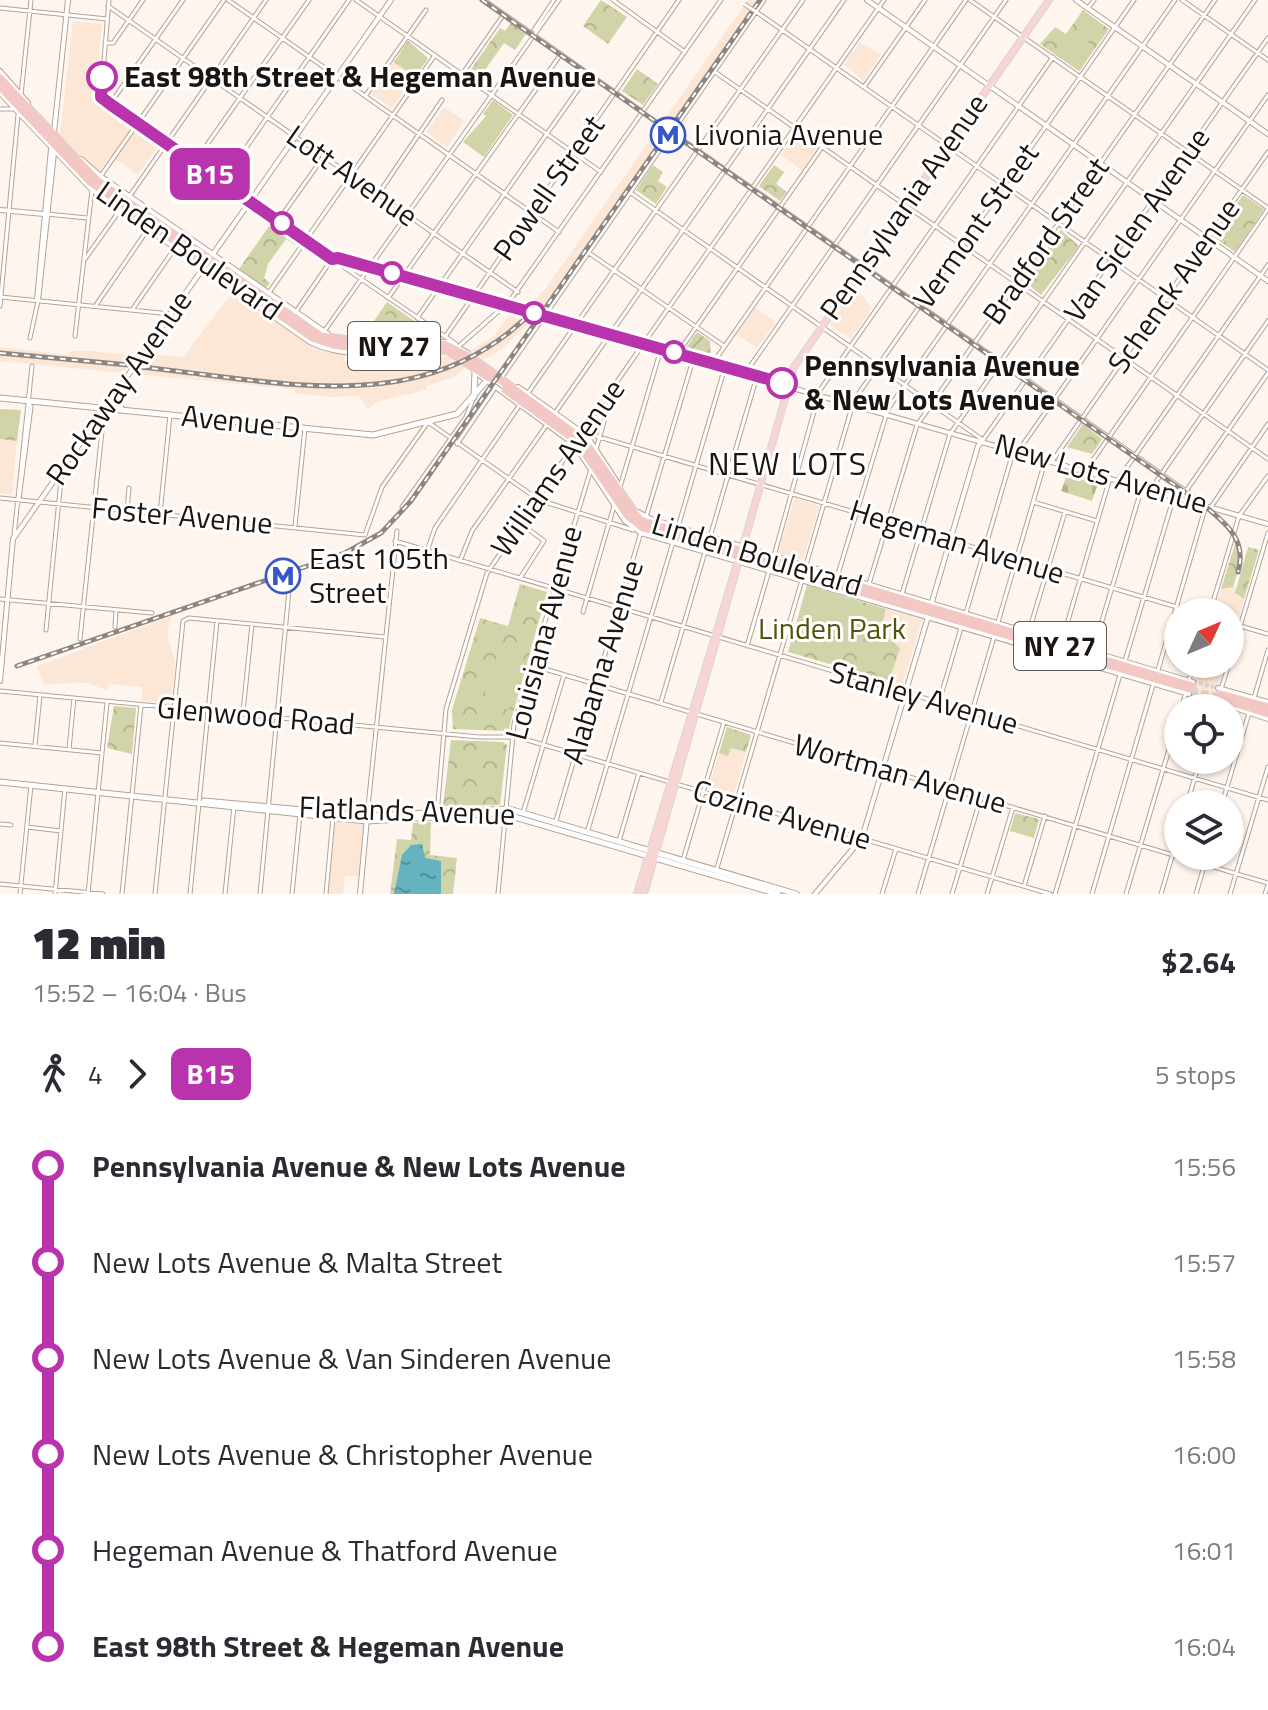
<!DOCTYPE html>
<meta charset="utf-8">
<style>
body{margin:0;font-family:"Titillium Web",sans-serif;background:#f2f2f3;color:#2b2b33;height:100vh;display:flex;flex-direction:column;font-size:30px;white-space:nowrap}
*{box-sizing:border-box;margin:0}
p{font-size:26px;color:#7c7c81}
.icon{flex:none;width:44px;height:44px;fill:none;stroke:currentColor;stroke-width:2;stroke-linecap:round;stroke-linejoin:round}
.map{position:relative;height:894px;overflow:hidden}
.side{display:flex;flex-direction:column;background:#fff;flex:1}
.side>*{flex:none}
.badge{padding:0 16px;border-radius:12px;font-size:28px;line-height:52px}
.needle{width:52px;rotate:46deg}
.tools{position:absolute;left:1164px;top:598px;display:grid;gap:16px}
.tools a{display:grid;place-items:center;width:80px;height:80px;border-radius:50%;background:#fff;box-shadow:0 2px 6px #0004;font-size:40px}
.map>.badge{position:absolute;translate:-50% -50%;box-shadow:0 0 0 4px #fff}
.legs{display:flex;align-items:center;gap:12px;height:88px;padding:0 32px;font-size:26px}
.legs p{margin-inline-start:auto}
.overview{display:flex;align-items:center;justify-content:space-between;height:136px;padding:0 32px}
h1{font-size:44px;font-weight:800;line-height:60px}
ul{padding:0 32px;list-style:none}
li{display:flex;align-items:center;gap:28px;height:96px;font-size:30px}
li i{display:grid;place-items:center;width:12px;height:100%;margin:0 10px;background:currentColor}
li i::after{content:'';width:20px;height:20px;margin:-10px;border:6px solid;border-radius:50%;background:#fff}
li p{margin-inline-start:auto}
li:first-child i{background:linear-gradient(#0000 50%,currentColor 0)}
li:last-child i{background:linear-gradient(currentColor 50%,#0000 0)}
.map>svg:first-child{display:block}
</style>
<div class="map">
<svg width="1268" height="894" viewBox="0 0 1268 894">
<defs>
<pattern id="forest-crowns" width="20" height="18" patternUnits="userSpaceOnUse" patternTransform="scale(2)"><rect width="20" height="18" fill="#d1d4a8"/><path d="M2 6a3 3 0 1 1 6 0M12 15a3 3 0 1 1 6 0" fill="none" stroke="#b3b58f"/></pattern>
<pattern id="cemetery-stones" width="16" height="16" patternUnits="userSpaceOnUse" patternTransform="scale(2)"><rect width="16" height="16" fill="#d1d4a8"/><path d="M2 7V4a2 2 0 0 1 4 0v3zM10 15v-3a2 2 0 0 1 4 0v3z" fill="#b3b58f"/></pattern>
<pattern id="garden-furrows" width="10" height="10" patternUnits="userSpaceOnUse" patternTransform="scale(2)"><rect width="10" height="10" fill="#d1d4a8"/><path d="M-1 1l2-2M0 10L10 0M9 11l2-2" fill="none" stroke="#b3b58f"/></pattern>
<pattern id="water-ripples" width="26" height="14" patternUnits="userSpaceOnUse" patternTransform="scale(2)"><rect width="26" height="14" fill="#64b3bf"/><path d="M2 4q2-2 4 0t4 0M15 11q2-2 4 0t4 0" fill="none" stroke="#52909a"/></pattern>
</defs>
<rect width="100%" height="100%" fill="#fef5ef"/>
<path fill="#fce6d5" d="M748,0H763L584,258L581,256L542,310L528,307L546,288Z
M73,21L102,24L95,100L160,143L138,175L111,156L99,172L60,135Z
M860,42L881,55L863,81L844,64Z
M394,62L415,77L392,108L371,94Z
M444,107L465,121L447,147L426,132Z
M796,133L817,148L802,170L781,155Z
M856,287L872,308L851,339L830,325Z
M233,292L315,349L344,354L345,361L385,364L386,357L407,362L449,356L465,367L455,377L426,386V390L376,402L368,409L359,396L329,397L295,393V389L135,374L149,354L183,357Z
M755,308L776,322L757,348L737,334Z
M512,311L535,317L503,348L484,360L472,350L494,336Z
M0,347L68,355L70,351H93L137,356L123,373L0,361Z
M0,439L17,441L12,495L0,493Z
M795,498L819,506L803,560L778,553Z
M1227,586L1236,588L1237,596L1244,599L1230,647V612H1214L1221,589L1225,590Z
M886,609L922,620L902,685L889,681L900,648L881,629Z
M172,616L167,633L175,663L171,704L142,701V687L109,684L107,690L86,683L44,684L41,678L37,666Z
M1198,664H1225L1212,708H1185Z
M730,747L746,752L734,795L709,787L719,753L728,756Z
M335,820L364,822L359,877L345,875L343,894H327Z"/>
<path fill="url(#forest-crowns)" d="M601,0L627,17L608,44L583,26Z
M1083,10L1109,29L1079,71L1040,44L1055,27L1066,34Z
M511,23L526,34L515,50L504,43L485,70L495,77L489,87L469,72L500,28L505,31Z
M408,41L428,58L415,77L394,62Z
M637,69L658,84L643,105L622,91Z
M653,165L663,172L658,181L667,187L656,204L636,190Z
M774,165L784,172L776,184L787,192L780,201L759,186Z
M1243,195L1264,209L1235,252L1214,237Z
M272,222L299,240L295,245L286,239L268,264L264,278L270,283L266,288L239,269Z
M1061,230L1079,246L1041,295L1023,280Z
M387,302L439,338L412,340L364,336Z
M0,409L21,410L17,441L0,439Z
M1083,424L1102,439L1092,454L1067,447Z
M1236,541C1243,557 1238,571 1233,587L1221,589Z
M1248,547L1259,550L1244,599L1235,593Z
M520,584L547,592L508,731L453,729L452,710L480,618L508,626Z
M807,585L886,609L881,630L900,648L889,681L788,652Z
M114,706L136,708L132,754L107,748Z
M727,727L751,735L746,752L731,748L728,756L719,753Z
M451,740L503,742L507,745L500,805L443,806Z
M1015,813L1039,819L1034,838L1010,831Z
M431,822L430,855L457,858L453,894H390L397,839L411,840L413,823Z"/>
<path fill="url(#cemetery-stones)" d="M1069,469L1100,478L1092,501L1061,491Z"/>
<path fill="url(#garden-furrows)" d="M697,332L710,341L711,358L684,351Z"/>
<path fill="#d1d4a8" fill-rule="evenodd" d="M1073,34L1085,37C1096,50 1088,59 1079,71L1056,55Z
M493,100L513,115L484,157L463,142L486,116L483,114Z
M1226,219L1245,233L1234,248L1216,234Z
M381,311L403,326L397,340L364,336Z
M820,591L872,608L876,620L866,634L868,638L803,619L807,616L806,599ZM821,594L866,607L873,616L871,626L858,632C845,628 805,623 807,605C808,597 814,595 821,594Z
M821,595L865,608L859,631L815,617Z
M508,651L524,659L517,682L494,674L496,657Z
M493,679L515,686L509,709C495,712 485,704 485,690Z"/>
<path fill="url(#water-ripples)" d="M422,844L425,858L441,861V894H394L402,855L411,845Z"/>
<g fill="none" stroke-linecap="round" stroke-linejoin="round">
<path stroke="#dcd3cd" stroke-width="4" stroke-dasharray="4 2" stroke-linecap="butt" d="M1193,682L1218,688
M1189,694L1214,701"/>
<path stroke="#dcd3cd" stroke-width="7" stroke-dasharray="7 3.5" stroke-linecap="butt" d="M1191,690L1215,697"/>
<g stroke="#b5a292" stroke-width="5">
<path id="minor" d="M109,0L101,97L250,201
M228,0L559,232
M356,0L601,172
M484,0L643,112
M613,0L685,52
M970,0L1268,208
M1182,0L1268,60
M108,6L518,292
M0,8L107,19
M1088,8L1094,0
M755,11L1268,370
M534,30L554,0
M105,43H113L143,0
M715,72L1268,459
M463,73L504,14
M864,87L925,0
M21,95L31,0
M366,95L426,10
M110,104L183,0
M0,109H16
M673,133L1206,505L1158,670
M194,163L309,0
M100,177L224,0
M222,182L349,0
M379,193L442,100
M631,193L983,440L1268,38
M129,197L266,0
M47,214L87,218
M278,221L324,156
M589,253L724,346
M85,259L120,210
M268,294L435,55
M0,297L171,314
M388,298L561,54
M96,305L148,229
M0,306L18,115
M132,310L175,248
M295,313L332,259L456,344
M417,318L589,74
M323,333L559,0
M75,336L92,190
M445,337L679,0
M30,338L38,301
M459,346L509,302L721,0
M678,353L822,147
M713,363L966,0
M746,372L1006,0
M502,377L764,0
M528,393L803,0
M555,413L844,0
M582,432L1194,612
M581,433L884,0
M457,444L495,388
M596,449L613,391
M1019,450L1268,95
M1053,460L1268,152
M1086,470L1268,209
M1118,480L1268,265
M620,487L661,349
M1151,489L1268,321
M1186,491L1268,373
M0,498L365,535L382,487L428,422L539,500L633,530
M19,499L31,407L28,401
M1033,502L1097,521
M402,507L466,417L474,397
M1211,507L1268,424
M127,511L129,488
M160,514L170,415
M646,517L693,360
M519,522L544,541L520,578
M295,526L305,428
M678,527L725,367
M14,536L32,366
M710,537L757,376
M395,541L1268,800
M427,551L435,528L519,406
M774,556L820,390L1053,57
M460,561L472,531L548,423
M806,565L854,400L1134,0
M838,574L888,409L1175,0
M869,584L917,425L1215,0
M902,594L950,434L1255,0
M0,599L152,613
M583,612L614,506
M1210,612L1239,516L1268,476
M966,613L1014,449
M998,622L1046,458
M1237,625L1268,634
M115,627L116,610
M46,630L62,470
M1029,631L1065,512
M80,639L104,412
M1062,641L1110,478
M747,646L769,571
M1093,651L1142,487
M1230,660L1268,533
M1125,661L1174,496
M531,665L1268,883
M1189,680L1194,664
M1221,689L1229,664
M0,691L479,737H517L1050,894
M1254,698L1268,650
M661,702L705,552
M939,702L961,628
M1181,708L1186,693
M243,712L252,624
M0,743L102,753
M35,746L40,695
M69,749L74,698
M1187,804L1200,760
M1222,804L1249,713
M523,813L564,675
M437,814L446,709L487,573L575,443
M367,816L397,531
M0,824L11,825
M555,824L641,532
M27,827L61,831
M587,833L673,542
M619,841L639,773
M683,860L724,722
M717,868L802,580
M0,884L103,894
M1024,886L1045,816
M20,894L31,785
M55,894L65,788
M88,894L107,703
M122,894L141,705
M155,894L183,621L189,618L385,637
M190,894L217,621
M225,894L234,806
M260,894L290,580
M292,894L300,814
M326,894L333,818
M498,894L514,724L591,469
M882,894L896,849
M918,894L994,637
M952,894L981,797
M987,894L1013,807
M1055,894L1120,675
M1092,894L1153,685
M1126,894L1178,719
M1161,894L1178,836
M1196,894L1207,856
M1230,894L1268,767
M1265,894L1268,885"/>
</g>
<g stroke="#b5a292" stroke-width="6">
<path id="tertiary" d="M867,0L1268,281
M1076,0L1268,134
M0,71L28,103
M0,93L92,190L310,342C337,357 406,358 436,354
M54,132L68,0
M81,159L103,178L328,334
M250,201L332,259L338,258L1268,524
M0,210L44,214
M211,257L391,0
M37,300L51,149
M38,301L54,153
M376,341L448,342L468,353
M479,375L574,444L625,521L641,533L1189,694
M518,387L587,436L619,485
M638,512L651,519L1193,682
M931,605L978,446L983,440
M0,681L13,539L206,264
M1218,688L1268,702
M1214,701L1268,719
M360,894L367,818
M815,894L862,838L928,617"/>
</g>
<g stroke="#b5a292" stroke-width="7">
<path id="secondary" d="M114,394L122,410
M474,397L475,371
M0,398L373,435L457,414L489,378
M0,782L367,821L501,813L778,894
M204,801L367,816L509,809L796,894"/>
</g>
<g stroke="#d6d5d4" stroke-width="8">
<path id="primary" d="M637,894L738,561
M644,894L794,367L1049,0"/>
</g>
<g stroke="#d6d5d4" stroke-width="9">
<path id="trunk" d="M0,78L97,180L321,336L404,348L444,344L472,358L584,440L640,520L1192,686
M0,87L90,182L312,338L333,345L402,353L447,350L489,378
M505,390L576,441L627,515L643,528L1189,689
M1220,694L1268,707
M1215,697L1268,714"/>
</g>
<use href="#minor" stroke="#fff" stroke-width="3"/>
<use href="#tertiary" stroke="#fff" stroke-width="4"/>
<use href="#secondary" stroke="#fff" stroke-width="5"/>
<use href="#primary" stroke="#f6d5d3" stroke-width="6"/>
<use href="#trunk" stroke="#f3c7c4" stroke-width="7"/>
<g stroke="#8d857f" stroke-width="5">
<path id="rail" d="M482,0L1206,507C1228,525 1247,541 1238,572
M0,353L150,367
M140,367C282,381 426,423 537,307
M17,666L345,553L381,533L411,501L760,0"/>
</g>
<use href="#rail" stroke="#fff" stroke-width="2" stroke-dasharray="6" stroke-linecap="butt"/>
<g stroke="#b5a292" stroke-width="5" stroke-linecap="butt">
<path id="minor-bridge" d="M744,4L755,11"/>
</g>
<use href="#minor-bridge" stroke="#fff" stroke-width="3"/>
</g>
<g fill="none" stroke-linecap="round" stroke-linejoin="round">
<g stroke="#fff" stroke-width="18">
<path id="line-1" d="M102,77L101,97L110,104L332,259L338,258L782,383"/>
</g>
<use href="#line-1" stroke="#b933ad" stroke-width="12"/>
</g>
<defs>
<g id="metro-ring" transform="scale(1.8)"><circle r="9.5" fill="#fff" stroke="#3757c8" stroke-width="1.5"/><path d="M-5.5 5V-5H-3L0 0L3-5H5.5V5H3V-.5L0 4L-3-.5V5Z" fill="#3757c8"/></g>
</defs>
<g fill-rule="evenodd">
<use href="#metro-ring" x="668" y="135"/>
<use href="#metro-ring" x="283" y="576"/>
</g>
<g fill="#fff" stroke="#b933ad" stroke-width="4">
<circle cx="102" cy="77" r="14"/>
<circle cx="282" cy="223" r="10"/>
<circle cx="392" cy="273" r="10"/>
<circle cx="534" cy="313" r="10"/>
<circle cx="674" cy="352" r="10"/>
<circle cx="782" cy="383" r="14"/>
</g>
<g text-anchor="middle" stroke-width="6" stroke-linejoin="round" paint-order="stroke">
<g fill="#fff" stroke="#605b57" stroke-width="2">
<rect x="348" y="322" width="92" height="48" rx="6"/>
<rect x="1014" y="622" width="92" height="48" rx="6"/>
</g>
<g font-size="28" font-weight="bold" fill="#1c150f">
<text x="394" y="356">NY 27</text>
<text x="1060" y="656">NY 27</text>
</g>
<g font-size="30" font-weight="bold" fill="#1c150f" stroke="#fff" text-anchor="start">
<text x="124" y="87">East 98th Street &amp; Hegeman Avenue</text>
<text x="804" y="376">Pennsylvania Avenue<tspan x="804" dy="34">&amp; New Lots Avenue</tspan></text>
</g>
<g font-size="30" fill="#1c150f" stroke="#fff" text-anchor="start">
<text x="694" y="145">Livonia Avenue</text>
<text x="309" y="569">East 105th<tspan x="309" dy="34">Street</tspan></text>
</g>
<g font-size="30" fill="#1c150f" stroke="#fff">
<text transform="translate(352 176) rotate(35)" y="10">Lott Avenue</text>
<text transform="translate(549 188) rotate(-55)" y="10">Powell Street</text>
<text transform="translate(904 207) rotate(-55)" y="10">Pennsylvania Avenue</text>
<text transform="translate(1137 225) rotate(-55)" y="10">Van Siclen Avenue</text>
<text transform="translate(976 226) rotate(-55)" y="10">Vermont Street</text>
<text transform="translate(1046 241) rotate(-55)" y="10">Bradford Street</text>
<text transform="translate(189 251) rotate(35)" y="10">Linden Boulevard</text>
<text transform="translate(1174 286) rotate(-55)" y="10">Schenck Avenue</text>
<text transform="translate(119 388) rotate(-55)" y="10">Rockaway Avenue</text>
<text transform="translate(241 422) rotate(6)" y="10">Avenue D</text>
<text transform="translate(558 468) rotate(-55)" y="10">Williams Avenue</text>
<text transform="translate(1101 474) rotate(16)" y="10">New Lots Avenue</text>
<text transform="translate(182 516) rotate(5)" y="10">Foster Avenue</text>
<text transform="translate(957 542) rotate(17)" y="10">Hegeman Avenue</text>
<text transform="translate(757 555) rotate(17)" y="10">Linden Boulevard</text>
<text transform="translate(544 633) rotate(-75)" y="10">Louisiana Avenue</text>
<text transform="translate(603 662) rotate(-73)" y="10">Alabama Avenue</text>
<text transform="translate(924 698) rotate(16)" y="10">Stanley Avenue</text>
<text transform="translate(256 716) rotate(5)" y="10">Glenwood Road</text>
<text transform="translate(900 774) rotate(16)" y="10">Wortman Avenue</text>
<text transform="translate(407 811) rotate(2)" y="10">Flatlands Avenue</text>
<text transform="translate(782 815) rotate(16)" y="10">Cozine Avenue</text>
</g>
<g font-size="30" fill="#52530c" stroke="#fff">
<text x="832" y="639">Linden Park</text>
</g>
<g font-size="32" letter-spacing="2" fill="#1c150f" stroke="#fff">
<text x="788" y="475">NEW LOTS</text>
</g>
</g>
</svg>
<div class="tools">
<a><svg class="needle" viewBox="-14 -14 28 28"><path d="M0-13l5 13h-10z" fill="#e53935"/><path d="M0 13l5-13h-10z" fill="#7c7c81"/></svg></a>
<a><svg class="icon" aria-label="locate" viewBox="0 0 24 24"><circle cx="12" cy="12" r="6"/><path d="M12 2v4M12 18v4M2 12h4M18 12h4"/></svg></a>
<a><svg class="icon" aria-label="layers" viewBox="0 0 24 24"><path d="M12 4l9 5-9 5-9-5zM3 14l9 5 9-5"/></svg></a>
</div>
<b class="badge" style="left:210px;top:174px;background:#b933ad;color:#fff">B15</b>
</div>
<section class="side">
<div class="overview"><div><h1>12 min</h1><p>15:52 – 16:04 · Bus</p></div><b>$2.64</b></div>
<div class="legs"><svg class="icon" aria-label="walk" viewBox="0 0 24 24"><circle cx="13" cy="4" r="2"/><path d="M13 8l-2 6 4 7M11 14l-3 7M7 12l3-4h3l4 4"/></svg>4<svg class="icon" aria-label="forward" viewBox="0 0 24 24"><path d="M9 5l7 7-7 7"/></svg><b class="badge" style="background:#b933ad;color:#fff">B15</b><p>5 stops</p></div>
<ul>
<li><i style="color:#b933ad"></i><b>Pennsylvania Avenue &amp; New Lots Avenue</b><p>15:56</p></li>
<li><i style="color:#b933ad"></i><span>New Lots Avenue &amp; Malta Street</span><p>15:57</p></li>
<li><i style="color:#b933ad"></i><span>New Lots Avenue &amp; Van Sinderen Avenue</span><p>15:58</p></li>
<li><i style="color:#b933ad"></i><span>New Lots Avenue &amp; Christopher Avenue</span><p>16:00</p></li>
<li><i style="color:#b933ad"></i><span>Hegeman Avenue &amp; Thatford Avenue</span><p>16:01</p></li>
<li><i style="color:#b933ad"></i><b>East 98th Street &amp; Hegeman Avenue</b><p>16:04</p></li>
</ul>
</section>
